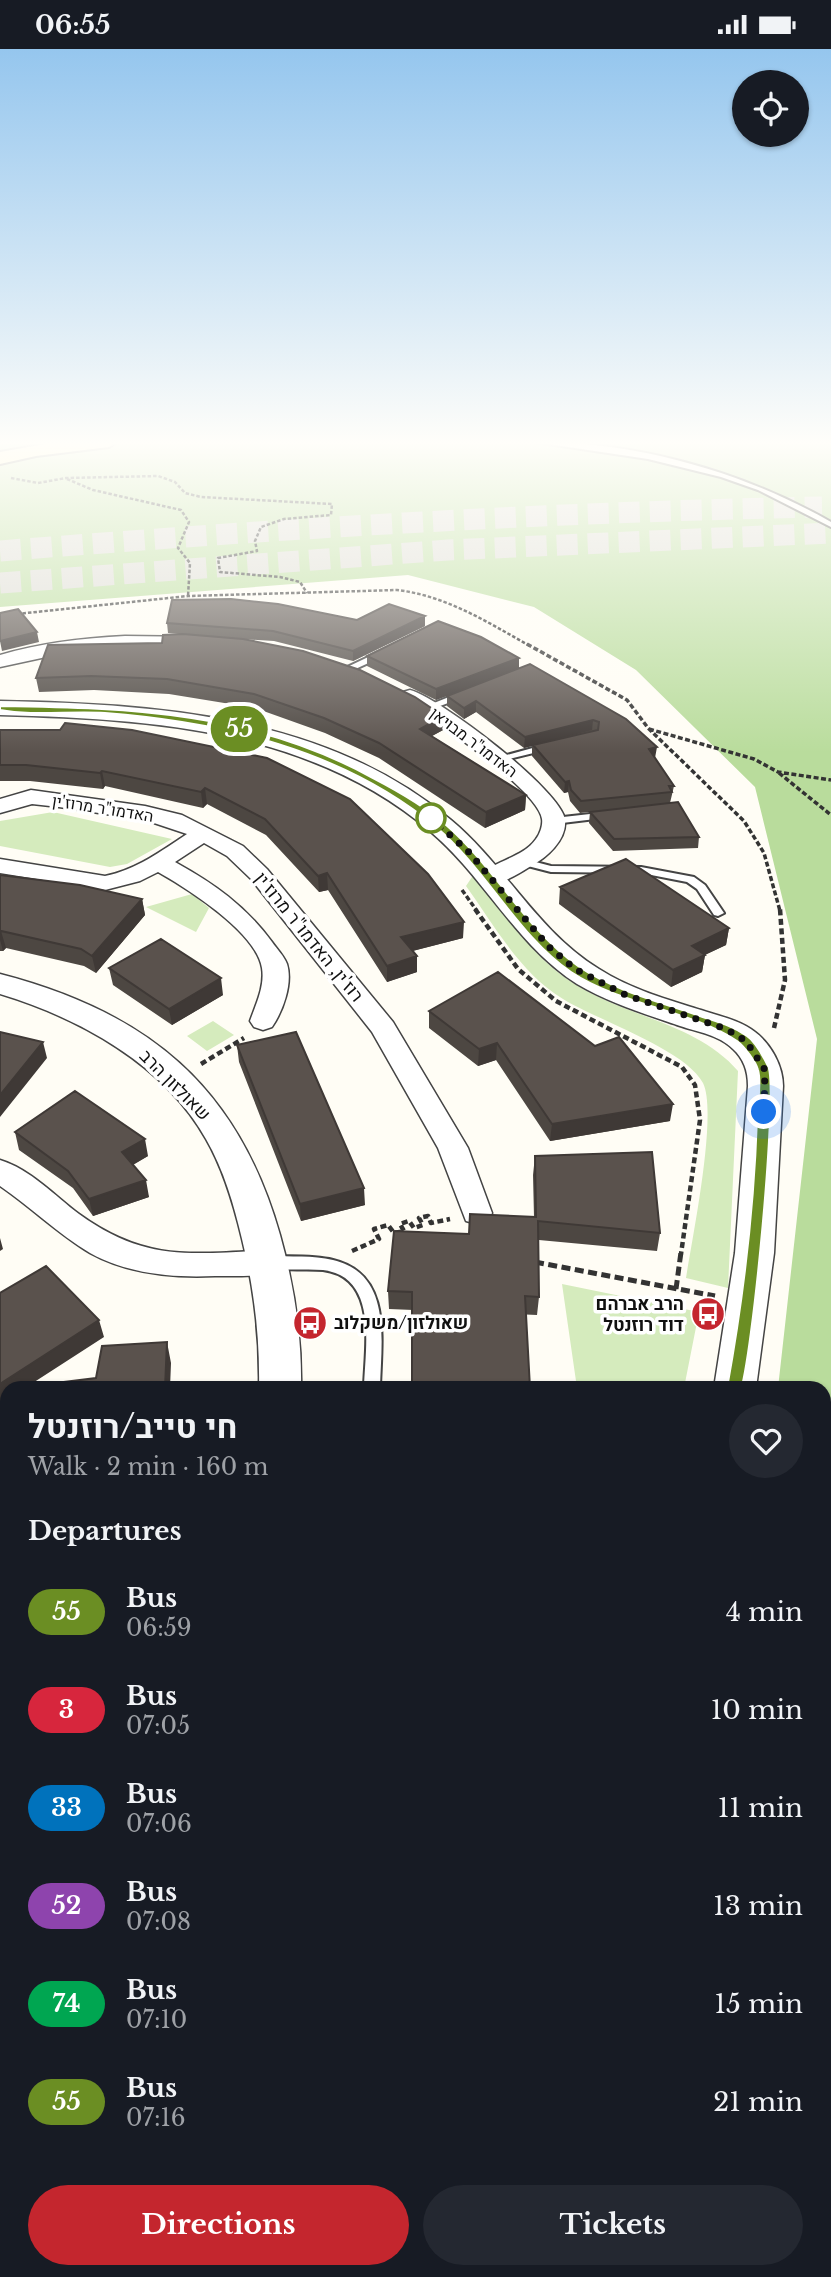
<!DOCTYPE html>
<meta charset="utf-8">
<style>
body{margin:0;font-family:"Libre Baskerville",Heebo,serif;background:#242831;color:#f1f3f6;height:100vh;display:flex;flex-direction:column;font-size:26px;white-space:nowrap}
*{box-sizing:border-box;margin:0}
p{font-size:23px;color:#9ea1a6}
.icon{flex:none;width:38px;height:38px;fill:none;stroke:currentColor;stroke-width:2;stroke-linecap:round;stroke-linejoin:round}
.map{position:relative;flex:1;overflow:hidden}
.panel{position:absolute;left:0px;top:1332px;width:831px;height:898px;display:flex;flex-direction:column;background:#171b24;border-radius:21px 21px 0 0;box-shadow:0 2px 5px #0004}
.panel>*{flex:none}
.badge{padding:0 14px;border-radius:23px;font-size:24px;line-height:46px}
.tools{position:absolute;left:732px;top:21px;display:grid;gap:14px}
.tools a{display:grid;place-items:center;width:77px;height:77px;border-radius:50%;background:#171b24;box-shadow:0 2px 5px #0004;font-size:35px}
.you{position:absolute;width:35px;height:35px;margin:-18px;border:5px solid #fff;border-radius:50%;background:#1a73e8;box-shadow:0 0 0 10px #1a73e833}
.map>.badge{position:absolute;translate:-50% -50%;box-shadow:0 0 0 4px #fff}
h2{padding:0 28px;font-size:26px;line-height:63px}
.round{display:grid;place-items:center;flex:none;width:74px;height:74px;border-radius:37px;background:#242831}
.head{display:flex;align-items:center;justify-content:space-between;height:119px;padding:0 28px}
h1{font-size:33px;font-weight:700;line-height:52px}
.cta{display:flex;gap:14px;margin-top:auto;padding:14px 28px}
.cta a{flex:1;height:80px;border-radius:42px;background:#c4262e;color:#fff;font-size:28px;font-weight:700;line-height:80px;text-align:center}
.cta a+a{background:#242831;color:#f1f3f6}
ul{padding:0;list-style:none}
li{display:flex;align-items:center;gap:21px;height:98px;padding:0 28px}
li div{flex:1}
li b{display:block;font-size:26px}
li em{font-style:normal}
li .badge{min-width:77px;font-weight:700;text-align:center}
.status{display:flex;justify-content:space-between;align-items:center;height:49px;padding:0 35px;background:#171b24;direction:ltr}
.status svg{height:19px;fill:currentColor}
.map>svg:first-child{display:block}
</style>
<div class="status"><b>06:55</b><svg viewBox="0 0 49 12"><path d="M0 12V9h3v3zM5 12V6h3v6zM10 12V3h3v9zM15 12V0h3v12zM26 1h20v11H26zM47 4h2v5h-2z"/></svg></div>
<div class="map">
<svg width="831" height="2228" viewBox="0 0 831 2228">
<rect width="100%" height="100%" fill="#fffdf5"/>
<path fill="#d5ebbd" d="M53,763L172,790L127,815L110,818L0,797V772Z
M476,822C504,861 529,905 570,932C623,968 696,973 738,1022L728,1239L686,1229C692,1190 718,1064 703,1034C685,1000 597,971 563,950C520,924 494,876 466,837Z
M192,845L209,859L196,883L146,858Z
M213,972L234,986L207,1002L187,987Z
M562,1235L699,1263L684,1339H577Z
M104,2223V2222L270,2223L269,2228H102Z"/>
<path fill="#b9dc9c" d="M0,392H831V2228H680V2222H824V1339H778L817,990L755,738L636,621L534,558L408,526L0,558Z"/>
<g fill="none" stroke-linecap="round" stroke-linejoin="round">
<path stroke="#dbdad3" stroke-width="21" stroke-dasharray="21 10" stroke-linecap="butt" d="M0,502C274,480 547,463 822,458
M0,534L448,501L831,484"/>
<g stroke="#444" stroke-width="4">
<path id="service" d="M528,392C632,392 740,421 831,473V478L758,441L721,428L648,410Z
M383,601L387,604L386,606L351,622L343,620Z
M464,642L469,645L467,647L432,660L424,658Z
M551,694L556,697L554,699L497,713L492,710Z
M608,763L612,764V768L554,775L549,772L554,769Z
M524,810L551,817L641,818L694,828L705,836L724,864L718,867L714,866L697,840L687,833L641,824L551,823L520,815L518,813Z
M269,1207C290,1208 313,1206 333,1211C393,1225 381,1292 380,1339H364C365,1299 379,1228 323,1221C304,1219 282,1223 264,1217L262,1213L264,1209Z"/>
</g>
<g stroke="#444" stroke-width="3">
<path id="minor" d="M125,587L201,588L210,594L201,600L125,599L74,602L0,618V606C41,594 82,589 125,587Z
M410,641C439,648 562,742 565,771C567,791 546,809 531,817C517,826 498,838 482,834L478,829C490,812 522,810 536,790C540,785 543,776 542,770C538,741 430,667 403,651L400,647L403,643Z
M31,741L145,757L182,766L243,797L267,820L393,973L468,1099L492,1164L488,1172L477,1175L466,1172L438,1099L372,983L251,830L227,807L204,794L175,813C213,834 246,857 272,893C277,900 284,907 287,915C293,934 283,962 272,978L263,981L254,978L250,972C256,955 265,937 262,919C256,883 188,840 158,823L140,832L105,841L0,824V810L105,827C136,821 161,802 187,785L145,771L59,758L32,755L0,764V750Z
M0,1111C30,1120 55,1147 79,1165C145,1213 191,1205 268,1201L279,1204L284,1213L279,1222C259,1228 236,1227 215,1227C173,1229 128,1225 90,1204C58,1185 31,1158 0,1137Z"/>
</g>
<g stroke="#444" stroke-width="3">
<path id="tertiary" d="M0,652C156,655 326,666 451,771C505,816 537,882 599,920C630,940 666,950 701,961C719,967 740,971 755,983C771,995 783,1017 783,1037L774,1204L756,1339H714L735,1204L748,1037C748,1022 744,1010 733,1000C719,986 698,983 680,977C645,965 609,954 577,935C516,896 485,829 431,783C311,680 151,670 0,666Z
M0,925C147,963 238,1037 280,1186C294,1236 302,1287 301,1339H259C260,1288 254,1239 242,1190C234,1156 224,1121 206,1090C164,1015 79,969 0,945Z
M7,2027V2093L0,2096V2030Z
M15,2222H81L79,2228H13Z
M549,2222H615L614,2228H548Z"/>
</g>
<g stroke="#333" stroke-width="4">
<path id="secondary" d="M62,392H118L109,398L36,407L0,415V403Z"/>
</g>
<path stroke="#333" stroke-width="2.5" stroke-dasharray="3.5 2" stroke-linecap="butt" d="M11,429L38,434L66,429L158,427L175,433L185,444L201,448L332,455L331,466L284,470L261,478L255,492L257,502L218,509L220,523L280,528L300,533L307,544
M67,430L93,441L181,461L189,473L178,499L190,514L188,547
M17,565L188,547L397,541C447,547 487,573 530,597"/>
<path stroke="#333" stroke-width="3.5" stroke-dasharray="5 2.5" stroke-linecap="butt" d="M527,595L627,651L648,679L744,772L764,804L780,862
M649,680L754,710L778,723L831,731
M779,724L831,766
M462,841L477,862"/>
<path stroke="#333" stroke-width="4.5" stroke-dasharray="6 3.5" stroke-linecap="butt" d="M475,860L518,920L556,952L682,1018L695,1036L700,1071L681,1205
M774,979L785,931L780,860
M201,1015L244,989
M352,1202L379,1190L374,1180L388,1176L394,1184L404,1182L400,1175L409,1172L414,1179L423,1176L419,1169L428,1167L431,1174L450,1170"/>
<path stroke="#333" stroke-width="5" stroke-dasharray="9 4.5" stroke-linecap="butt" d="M535,1213L715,1247
M676,1240L681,1203"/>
<path stroke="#333" stroke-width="7" stroke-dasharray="11 5" stroke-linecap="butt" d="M177,2228L179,2222"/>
<use href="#service" fill="#fff" fill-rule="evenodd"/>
<use href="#minor" fill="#fff" fill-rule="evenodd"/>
<use href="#tertiary" fill="#fff" fill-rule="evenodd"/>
<use href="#secondary" fill="#fff6b0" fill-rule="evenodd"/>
</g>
<path fill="#4d4742" d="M425,567V577L353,612L274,592L225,589L443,681L432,687L526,746L525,761L485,779L379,709L325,684L255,659L169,645L94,641L39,643L36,629L162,594L179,585L168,584L167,574L357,571Z
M367,607L519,609V619L436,651L367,617Z
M530,615L655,709L674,737L670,754L699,788L698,799L613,802L589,774L590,763L625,759L580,764L570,752L568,743L564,744L532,707V697L524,699L476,663L464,670L447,657V647Z
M0,681H132L463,889L412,902L417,923L387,933L328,841L319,843L266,786L207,755L203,759L105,737L103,740L30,732H0Z
M0,826L142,850L145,866L96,924L84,917L6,899L3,902H0Z
M560,838L729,879L726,896L705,906L702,923L671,938L559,855Z
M109,919L223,946L172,976L113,936Z
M429,962L670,1072L550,1092L496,1011L478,1017L429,979Z
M237,996L365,1156L301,1172L239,1013Z
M15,1083L148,1107L133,1116L149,1148L93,1167L73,1139L19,1101Z
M535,1107L660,1184L657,1202L539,1191V1248L537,1266L389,1260L388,1242L469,1185L534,1168L533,1126Z"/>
<path fill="#3f3936" d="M425,567V577L353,612V602Z
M37,583L39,593L2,602L0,592Z
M519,609V619L436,651V640Z
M476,652V663L464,670V659Z
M443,667V681L419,694L420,680Z
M593,671L592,681L524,699L525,688Z
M657,698L655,709L649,700Z
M102,722L105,737L103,740L100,724Z
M569,732L568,743L564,744L565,733Z
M205,739L207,755L203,759L201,743Z
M526,746L525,761L485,779L486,763Z
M327,824L328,841L319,843L318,827Z
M142,850L145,866L96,924L92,907Z
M464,873L463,889L401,905V888Z
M729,879L726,896L689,913L692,897Z
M1,882L6,899L3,902L0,891V884Z
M705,906L702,923L671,938L673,921Z
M417,907V923L387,933V917Z
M221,929L223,946L172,976L169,960Z
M43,993L47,1009L0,1068V1046Z
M497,994L496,1011L478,1017L479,1000Z
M673,1055L670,1072L550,1092L552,1075Z
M145,1090L148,1107L125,1120L122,1103Z
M146,1131L149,1148L93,1167L89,1150Z
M364,1139L365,1156L301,1172L300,1155Z
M0,1189L3,1200L0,1202Z
M99,1271L104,1288L25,1339H7V1350L0,1355V1335Z
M167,1293L171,1314L170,1339H165Z
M7,1802V1833L0,1845V1813Z"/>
<path fill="#5a524d" stroke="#3f3936" stroke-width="2" d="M231,550L278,555L357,571L389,555L425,567L353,602L273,582L167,574L172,551Z
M18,560L37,583L0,592V564Z
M438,572L481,588L519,609L436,640L367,607Z
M183,585L243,590L303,602L360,621L415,648L443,667L420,680L526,746L486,763L379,694L324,669L254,645L167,630L91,627L36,629L48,596L162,594L163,586Z
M530,615L626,670L657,698L649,700L674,737H669L672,743L581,752L571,741L569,732L565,733L533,696L598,681L599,673L593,671L525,688L476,652L464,659L447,647Z
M65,674L132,681L267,709L350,750L428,825L464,873L401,888L417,907L387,917L327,824L318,827L265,770L205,739L201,743L102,722L100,724L26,716H0V681H60Z
M678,753L699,788L614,790L590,763Z
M626,810L729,879L692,897L705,906L673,921L560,838Z
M0,826L80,836L142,850L92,907L81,900L1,882L0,884Z
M161,890L221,929L169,960L109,919Z
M498,923L595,997L619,988L673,1055L552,1075L497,994L479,1000L429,962Z
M0,983L43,993L0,1046Z
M296,983L364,1139L300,1155L237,996Z
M75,1042L145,1090L122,1103L146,1131L89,1150L68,1122L15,1083Z
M652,1103L660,1184L538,1172L539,1248L525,1247L530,1339H412V1243L388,1242L394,1182L469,1185L470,1165L536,1168L535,1107Z
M46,1217L99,1271L0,1335V1244Z
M167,1293L165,1339H32V1337L96,1329L102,1297Z
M7,1513V1802L0,1813V1532Z"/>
<linearGradient id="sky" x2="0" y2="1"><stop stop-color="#95c6ee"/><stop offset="0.56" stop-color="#fffefa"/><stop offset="1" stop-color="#fffefa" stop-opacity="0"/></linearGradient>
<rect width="831" height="704" fill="url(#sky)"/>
<path fill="#6b8e23" stroke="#fff" stroke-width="2" d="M0,657C133,659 253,663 373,729C398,742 423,756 445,775C494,817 525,880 578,917C613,941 657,952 697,966C714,972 732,976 747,987C756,993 763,1007 768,1017C779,1035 752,1316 740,1343H729L727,1339C743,1251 754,1159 757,1069C757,1055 762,1035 758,1021C756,1013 744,997 737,992C690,961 621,956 571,923C519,888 485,819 436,778C343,701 222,673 105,664C69,662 32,667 0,661Z"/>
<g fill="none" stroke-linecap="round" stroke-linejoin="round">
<path stroke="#111" stroke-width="7" stroke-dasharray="0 12.6" d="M431,769L468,802L548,897L575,920L626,946L726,980L746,992L765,1021L764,1063"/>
</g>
<defs>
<g id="bus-disc" transform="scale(1.75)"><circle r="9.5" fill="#c4262e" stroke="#fff"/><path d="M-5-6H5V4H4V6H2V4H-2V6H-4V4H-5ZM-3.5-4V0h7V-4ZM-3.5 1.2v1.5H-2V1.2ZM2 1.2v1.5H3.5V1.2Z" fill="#fff"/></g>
</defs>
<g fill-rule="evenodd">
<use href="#bus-disc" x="708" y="1265"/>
<use href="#bus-disc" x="310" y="1274"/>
</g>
<circle fill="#fff" stroke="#6b8e23" stroke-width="3.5" cx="431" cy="769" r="14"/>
<g text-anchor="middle" stroke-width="7" stroke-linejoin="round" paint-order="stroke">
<g font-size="16" fill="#111" stroke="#fff">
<text transform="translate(474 693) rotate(37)" y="6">האדמו"ר מבויאן</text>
<text transform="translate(103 759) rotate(9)" y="6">האדמו"ר מרוז'ין</text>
</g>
<g font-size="18" fill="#111" stroke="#fff">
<text transform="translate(309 888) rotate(51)" y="6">רוז'ין, האדמו"ר מרוז'ין</text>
<text transform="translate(175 1036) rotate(45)" y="6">שאולזון הרב</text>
</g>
<g font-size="18" font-weight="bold" fill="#111" stroke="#fff" text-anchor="end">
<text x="684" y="1261">הרב אברהם<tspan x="684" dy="21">דוד רוזנטל</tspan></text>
<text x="334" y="1280" text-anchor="start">שאולזון/משקלוב</text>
</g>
</g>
</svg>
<div class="tools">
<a><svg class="icon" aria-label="locate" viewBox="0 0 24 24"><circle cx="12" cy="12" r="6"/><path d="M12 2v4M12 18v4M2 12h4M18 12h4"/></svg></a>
</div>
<div class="you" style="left:764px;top:1063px"></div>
<b class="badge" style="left:239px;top:680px;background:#6b8e23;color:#fff">55</b>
<section class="panel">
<div class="head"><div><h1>חי טייב/רוזנטל</h1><p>Walk · 2 min · 160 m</p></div><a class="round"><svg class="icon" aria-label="heart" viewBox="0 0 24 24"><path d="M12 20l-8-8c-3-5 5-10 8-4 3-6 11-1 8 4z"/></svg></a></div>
<h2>Departures</h2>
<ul>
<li><span class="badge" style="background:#6b8e23;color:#fff">55</span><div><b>Bus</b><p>06:59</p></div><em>4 min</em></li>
<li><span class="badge" style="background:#d7263d;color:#fff">3</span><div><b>Bus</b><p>07:05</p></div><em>10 min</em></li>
<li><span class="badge" style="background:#0072bc;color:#fff">33</span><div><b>Bus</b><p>07:06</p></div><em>11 min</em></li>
<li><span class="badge" style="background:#8e44ad;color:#fff">52</span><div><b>Bus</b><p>07:08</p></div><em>13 min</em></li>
<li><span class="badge" style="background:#00a651;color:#fff">74</span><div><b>Bus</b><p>07:10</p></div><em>15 min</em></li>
<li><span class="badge" style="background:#6b8e23;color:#fff">55</span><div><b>Bus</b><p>07:16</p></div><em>21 min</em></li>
</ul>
<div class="cta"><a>Directions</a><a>Tickets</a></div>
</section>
</div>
